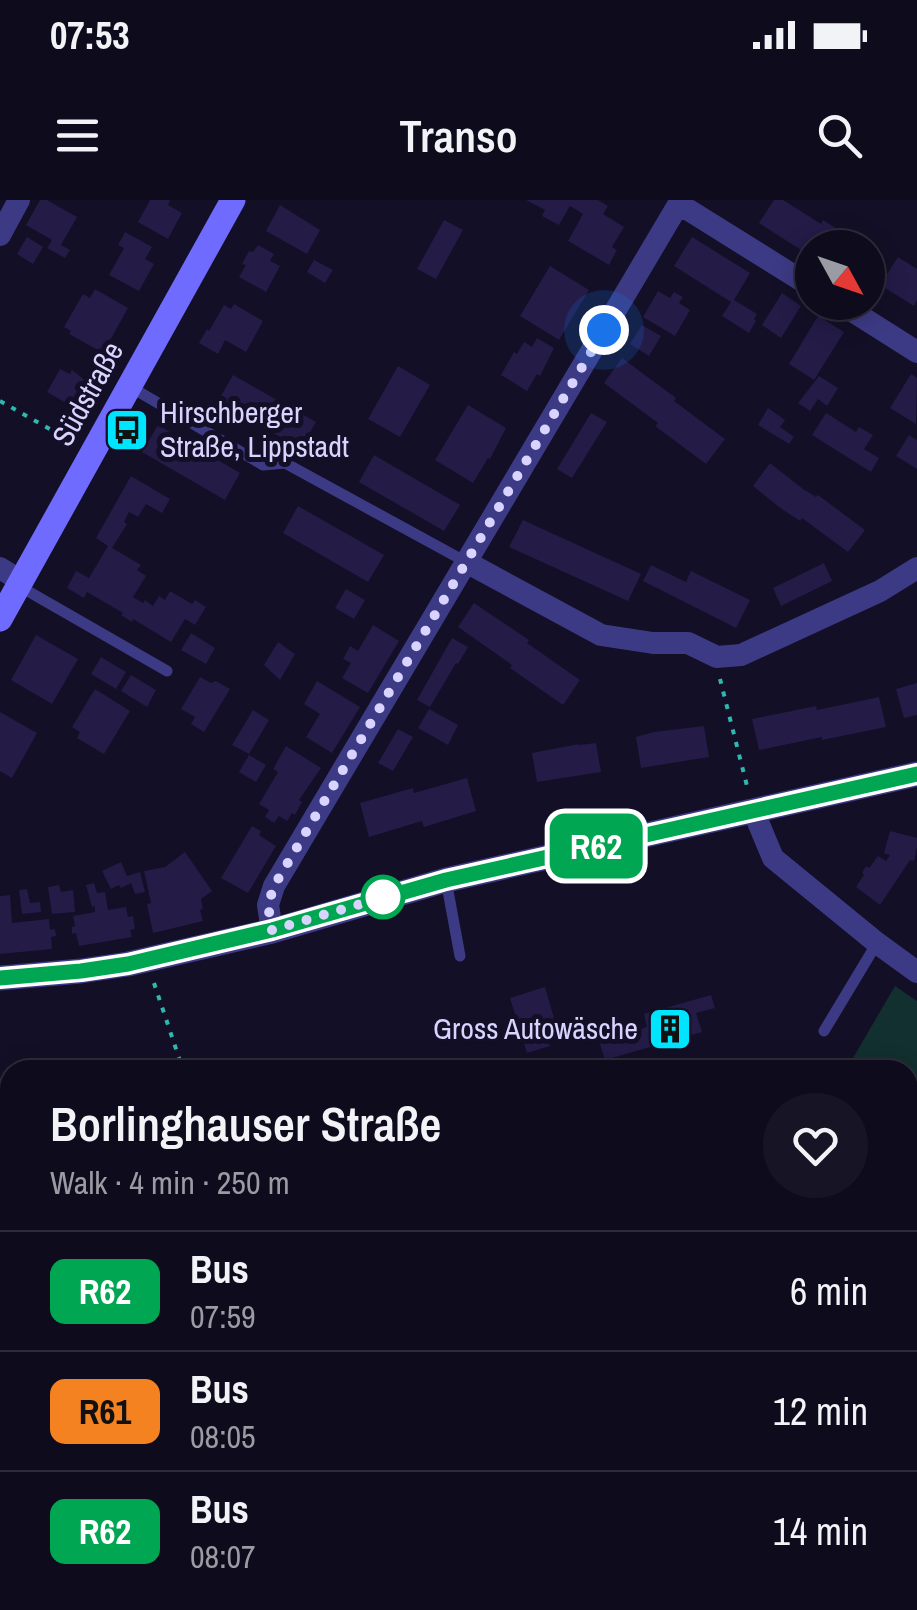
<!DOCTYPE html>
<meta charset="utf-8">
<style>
body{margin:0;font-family:"Archivo Narrow",sans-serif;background:#171425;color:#f1f3f6;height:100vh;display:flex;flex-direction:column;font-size:38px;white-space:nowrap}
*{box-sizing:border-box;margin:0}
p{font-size:32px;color:#9b9ba3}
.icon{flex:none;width:55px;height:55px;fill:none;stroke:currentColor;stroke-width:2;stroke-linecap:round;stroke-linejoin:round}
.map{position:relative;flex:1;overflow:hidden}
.details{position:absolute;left:0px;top:860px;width:918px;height:550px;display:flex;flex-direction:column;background:#0e0b1c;border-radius:30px 30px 0 0;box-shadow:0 5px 25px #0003,0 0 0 2px #2e2b3b}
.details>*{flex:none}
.badge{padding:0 20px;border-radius:15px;font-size:35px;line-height:65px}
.needle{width:65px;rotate:130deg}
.buttons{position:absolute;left:795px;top:30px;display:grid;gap:20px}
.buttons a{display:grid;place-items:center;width:90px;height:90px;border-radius:50%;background:#0e0b1c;box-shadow:0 5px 25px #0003,0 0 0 2px #2e2b3b;font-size:50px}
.you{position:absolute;width:50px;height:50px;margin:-25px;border:8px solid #fff;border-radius:50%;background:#1a73e8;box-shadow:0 0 0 15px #1a73e833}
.map>.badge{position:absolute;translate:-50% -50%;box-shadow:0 0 0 5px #fff}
.round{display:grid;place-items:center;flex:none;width:105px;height:105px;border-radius:52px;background:#171425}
.summary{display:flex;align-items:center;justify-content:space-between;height:170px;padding:0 50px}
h1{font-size:48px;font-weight:600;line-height:75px}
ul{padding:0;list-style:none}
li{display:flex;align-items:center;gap:30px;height:120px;padding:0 50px;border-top:2px solid #2e2b3b}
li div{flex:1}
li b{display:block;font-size:38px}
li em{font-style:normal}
li .badge{min-width:110px;font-weight:700;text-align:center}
.status{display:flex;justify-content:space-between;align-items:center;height:70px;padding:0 50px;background:#0e0b1c;direction:ltr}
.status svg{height:28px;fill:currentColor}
header{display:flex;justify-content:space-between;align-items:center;height:130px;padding:0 50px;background:#0e0b1c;font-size:45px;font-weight:600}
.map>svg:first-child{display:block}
</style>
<div class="status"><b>07:53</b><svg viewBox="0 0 49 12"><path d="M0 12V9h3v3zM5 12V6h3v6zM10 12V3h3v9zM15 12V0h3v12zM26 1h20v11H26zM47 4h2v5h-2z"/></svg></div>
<header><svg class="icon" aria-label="menu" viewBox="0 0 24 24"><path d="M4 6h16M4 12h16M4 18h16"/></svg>Transo<svg class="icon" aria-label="search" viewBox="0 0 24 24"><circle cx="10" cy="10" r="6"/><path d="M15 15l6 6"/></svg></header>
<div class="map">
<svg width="917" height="1410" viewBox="0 0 917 1410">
<rect width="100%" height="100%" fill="#130f26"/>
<path fill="#12302f" d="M895,786L917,801V1410H260L287,1400H908V870H846Z"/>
<path fill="#241b47" d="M40,0H47L77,17L61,45L70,50L65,58L47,48L52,40L26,25Z
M150,0H170L168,5L182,13L168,39L138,22Z
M526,0H598L608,6L603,14L624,27L612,47L617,50L609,65L568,41L583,14L570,6L559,25L542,16L545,10Z
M774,0H783L821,24L823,20L842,32L840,36L853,45L856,41L866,48H822L811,41L804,52L759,23Z
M280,5L320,30L307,54L266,31Z
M444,20L463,30L436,79L417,69Z
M125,32L152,47L145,59L154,64L139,91L109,75L124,48L118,45Z
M27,37L43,47L33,64L17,54Z
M692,37L750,73L734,100L757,114L754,119L756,121L749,133L722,116L731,102L674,66Z
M258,45L274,54L270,61L280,66L266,92L239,77L246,65L242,64L249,51L253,52Z
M898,57L917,69V100L914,106L880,85Z
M314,60L333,70L325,83L307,72Z
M550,66L589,90L559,140L520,116Z
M95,89L128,108L103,153L69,134L71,131L64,127L83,94L90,98Z
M658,91L670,98L674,92L683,97L679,103L690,110L675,136L643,117Z
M782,93L801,106L781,138L762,125Z
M234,104L263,121L246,152L225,140L218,154L199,143L207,129L209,131L224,105L231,109Z
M818,116L844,132L814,180L789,164Z
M642,125L661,136L649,156L630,144Z
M537,138L554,148L540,176L537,174L527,191L501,175L514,152L517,154L524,142L532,147Z
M622,158L676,198L674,201L725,239L706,264L655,226L658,223L604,183Z
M398,166L430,185L400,237L368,219Z
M60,169L70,174L72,170L87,182L73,207L47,192Z
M911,174L917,178L916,224L890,208Z
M233,175L316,222L301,249L218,201Z
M819,176L838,188L827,206L818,199L810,211L798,203Z
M468,205L506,228L490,259L488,258L473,283L435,260Z
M768,208L785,220L780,227L794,237L789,244L758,225Z
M591,213L607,222L572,278L557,269Z
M826,213L856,232L859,227L873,235L864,249L879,258L871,272L812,235Z
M158,225L240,273L225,300L142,252Z
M909,235L917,240V269L896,256Z
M374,255L460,305L444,331L359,282Z
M770,263L803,289L816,297L818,295L865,330L848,352L802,318L800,321L779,307L753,286Z
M131,276L170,299L162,313L146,304L138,317L129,312L124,322L127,324L112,348L141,365L137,370L146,376L133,397L143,403L145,400L153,406L159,396L165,400L170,391L192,404L195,400L206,407L195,425L185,419L171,442L133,419L132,422L121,415L123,413L87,392L84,398L67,388L76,371L89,378L108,346L96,338Z
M298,306L384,355L368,382L283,333Z
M523,320L641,374L628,401L509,347Z
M824,363L832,381L781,406L773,388Z
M651,365L686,382L691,371L750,400L736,428L643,381Z
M346,389L365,400L354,419L335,408Z
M474,403L529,440L527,443L580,480L563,505L510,468L512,465L458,427Z
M373,425L399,441L368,493L342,478L351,463L343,459L350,446L358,451Z
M191,433L215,448L206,464L181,450Z
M36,435L78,459L52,504L11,480Z
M452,438L468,447L458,464L456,463L430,507L417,500Z
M278,442L295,454L280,480L264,465Z
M101,457L126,472L116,489L91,474Z
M131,475L156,490L147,507L121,491Z
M200,477L211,483L216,481L230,489L204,532L191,524L195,517L181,509Z
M317,481L360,507L332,553L306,537L320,514L304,504Z
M917,483V515L904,518L896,489Z
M95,489L130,511L104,554L77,538L80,532L72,527Z
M879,497L886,527L822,540V537L759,550L752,519L816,506L817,510Z
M429,509L458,525L448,545L418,528Z
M253,510L269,520L249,554L232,545Z
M0,512L37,533L12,578L0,571Z
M704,526L709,557L641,568L636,537L654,532Z
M398,529L413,537L393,571L378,563Z
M596,543L601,572L537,582L532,553L579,544V545Z
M286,546L321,568L299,600L302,602L295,615L292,613L287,621L279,616L274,623L265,617L269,610L259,604L278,572L273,569Z
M249,555L266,565L256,582L239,572Z
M467,578L476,611L424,627L422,621L369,637L360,603L413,588L414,593Z
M252,626L261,631L259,635L276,646L248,693L221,678Z
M890,631L917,638V647L914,661L910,660L880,705L856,687L864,675L862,673L866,666L869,668L878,656L886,661L890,655L884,653Z
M185,652L212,691L201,699L203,709L200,710L203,721L153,733L147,704L151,703L144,671L165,667Z
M121,662L127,676L140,672L145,692L135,694L131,683L121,688L119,685L111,689L102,671Z
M94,683L97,693L105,692L108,710L126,707L128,717L133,716L135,729L130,730L132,737L79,746L76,733L72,734V727L75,726L73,716L95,712V706L92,707L86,685Z
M59,685L61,692L73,690L75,712L52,714L48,687Z
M27,689L30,703L40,702L41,712L22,714L19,690Z
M10,695L12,723L49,719L50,730L55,729L56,736L51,737L52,749L0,754V696Z
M545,787L558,832L547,835L550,846L527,853L510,798Z
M711,795L715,808L696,813L702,832L605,860L599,841L647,827L644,814Z"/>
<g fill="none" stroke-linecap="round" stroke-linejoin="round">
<path stroke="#2fb8b0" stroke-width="4" stroke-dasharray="5 8" stroke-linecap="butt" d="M0,201L71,241
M720,479L747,586
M154,783L183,870
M0,1207L10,1204
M562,1410H571"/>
<path stroke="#3d3a85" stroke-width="11" d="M129,186L263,265L285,263L468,363
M19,386L167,471
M446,680L460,756
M824,831L877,743
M0,921L10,946
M209,1400L210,1410"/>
<path stroke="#3d3a85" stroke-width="22" d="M679,4L812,87
M0,35L19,0
M838,102L917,152
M468,363L601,435L653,443H688L717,457L741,455L880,391L917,368
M0,368L21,381
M753,610L773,658L877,743L917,772
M272,731L268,705L274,686L681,0"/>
<path stroke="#3d3a85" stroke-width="25" d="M0,778L81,771L128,764L272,731L446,680L917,574"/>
<path stroke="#6f6bff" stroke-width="25" d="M0,419L233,0"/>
</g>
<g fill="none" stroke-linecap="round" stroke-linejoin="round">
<g stroke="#fff" stroke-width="22">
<path id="line" d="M0,778L81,771L128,764L272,730L446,680L917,574"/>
</g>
<use href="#line" stroke="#00a651" stroke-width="15"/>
<path stroke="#d9d4ff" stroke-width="10" stroke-dasharray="0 18" d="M383,697L388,696L272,730L268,705L274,686L604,130"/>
</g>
<defs>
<g id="bus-square" transform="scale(2.25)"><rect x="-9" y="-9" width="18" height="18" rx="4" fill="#00e5ff" stroke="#130f26"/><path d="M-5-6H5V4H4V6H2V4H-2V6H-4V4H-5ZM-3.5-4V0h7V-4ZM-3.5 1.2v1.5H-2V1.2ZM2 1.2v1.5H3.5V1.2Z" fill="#111"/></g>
<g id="building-square" transform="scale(2.25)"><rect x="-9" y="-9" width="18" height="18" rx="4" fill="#00e5ff" stroke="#130f26"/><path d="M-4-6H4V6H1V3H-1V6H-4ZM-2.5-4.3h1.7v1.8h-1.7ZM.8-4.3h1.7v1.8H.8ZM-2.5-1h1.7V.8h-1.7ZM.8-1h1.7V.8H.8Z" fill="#111"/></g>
</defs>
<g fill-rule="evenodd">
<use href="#bus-square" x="127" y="230"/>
<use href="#building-square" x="670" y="829"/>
</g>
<circle fill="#fff" stroke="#00a651" stroke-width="5" cx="383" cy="697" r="20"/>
<g text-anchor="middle" stroke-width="10" stroke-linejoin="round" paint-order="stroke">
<g font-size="30" fill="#d9d4ff" stroke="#130f26">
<text transform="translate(88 194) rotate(-61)" y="10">Südstraße</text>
</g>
<g font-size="30" fill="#d9d4ff" stroke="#130f26" text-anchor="start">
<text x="160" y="223">Hirschberger<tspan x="160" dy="34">Straße, Lippstadt</tspan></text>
<text x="638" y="839" text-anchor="end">Gross Autowäsche</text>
</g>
</g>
</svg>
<div class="buttons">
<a><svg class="needle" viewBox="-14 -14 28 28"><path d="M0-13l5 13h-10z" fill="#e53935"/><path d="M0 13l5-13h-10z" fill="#9b9ba3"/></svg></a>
</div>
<div class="you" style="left:604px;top:130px"></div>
<b class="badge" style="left:596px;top:646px;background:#00a651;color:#fff">R62</b>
<section class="details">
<div class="summary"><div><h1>Borlinghauser Straße</h1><p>Walk · 4 min · 250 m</p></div><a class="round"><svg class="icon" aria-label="heart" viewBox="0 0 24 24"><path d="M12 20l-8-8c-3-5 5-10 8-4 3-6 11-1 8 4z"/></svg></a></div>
<ul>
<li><span class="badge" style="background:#00a651;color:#fff">R62</span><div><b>Bus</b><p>07:59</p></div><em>6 min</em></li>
<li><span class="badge" style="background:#f58220;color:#111">R61</span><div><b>Bus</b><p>08:05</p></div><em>12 min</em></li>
<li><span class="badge" style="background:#00a651;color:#fff">R62</span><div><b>Bus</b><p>08:07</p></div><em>14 min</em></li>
</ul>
</section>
</div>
